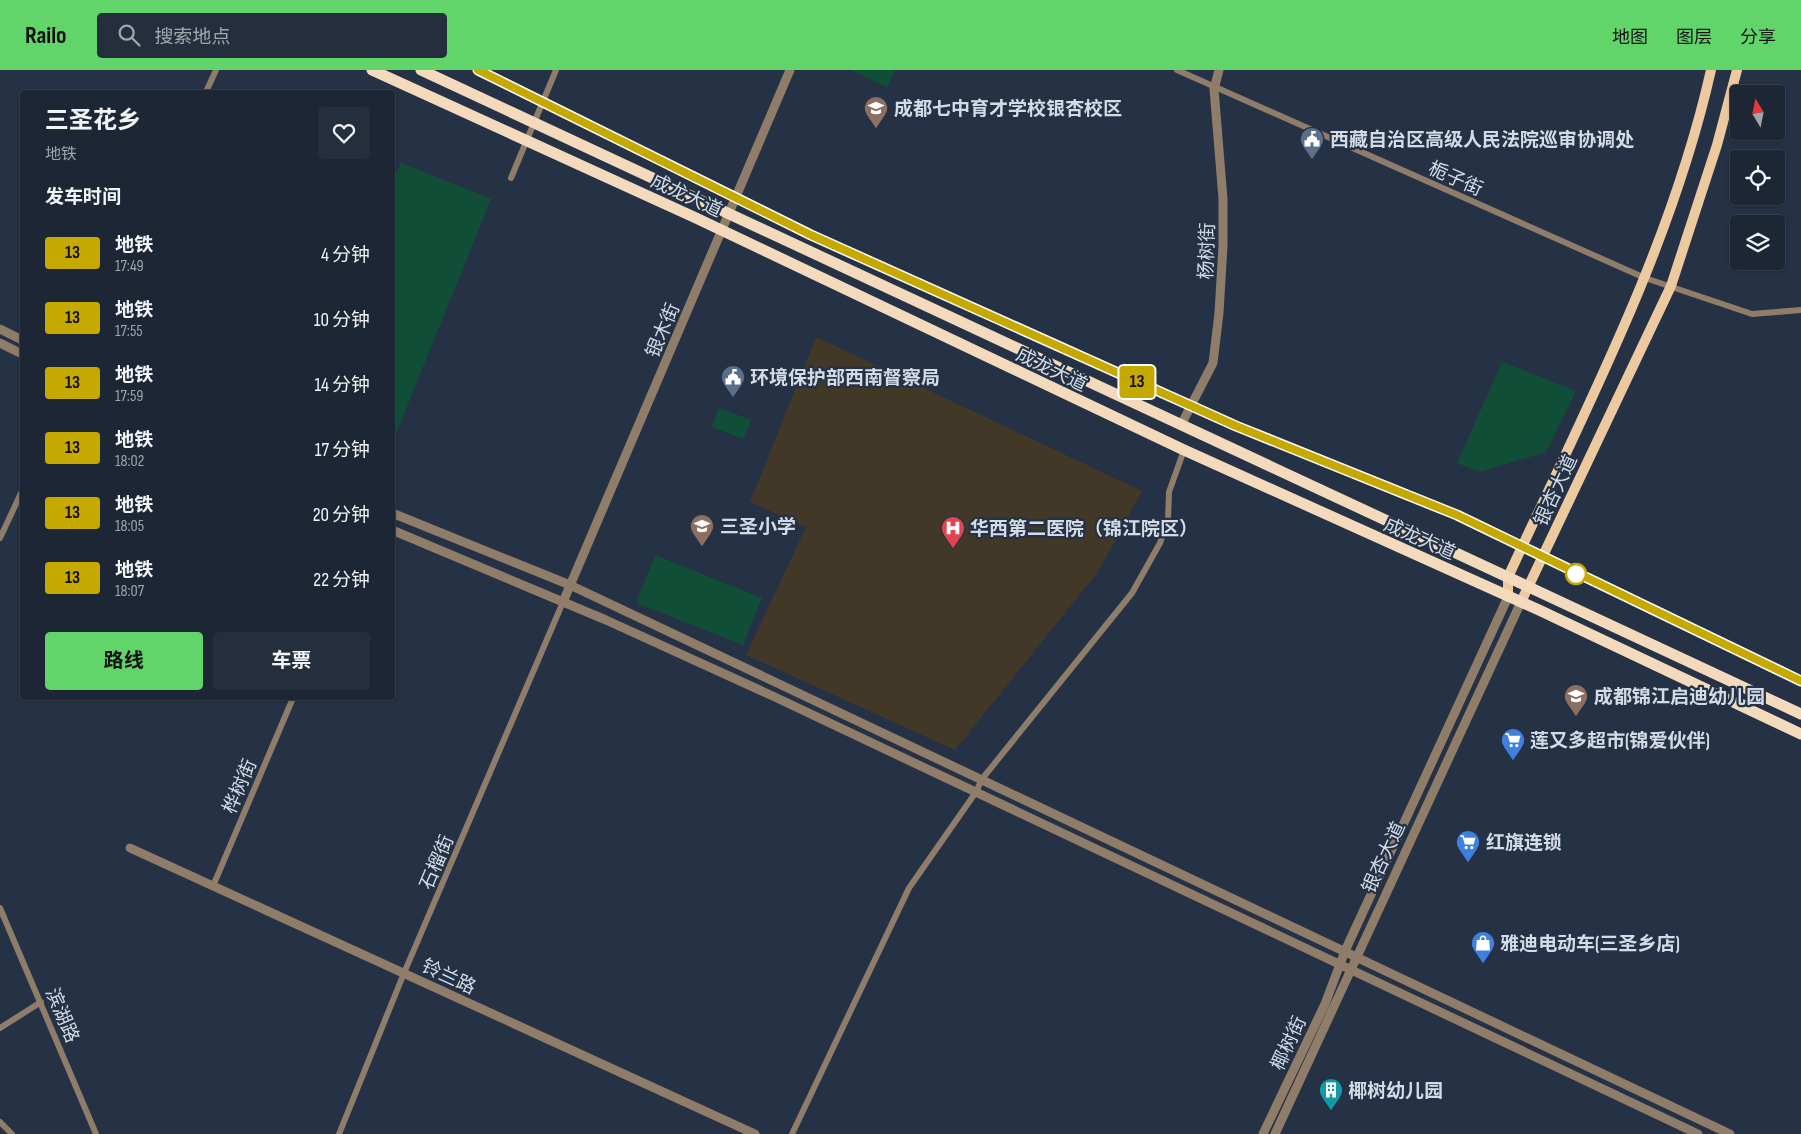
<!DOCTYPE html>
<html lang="zh">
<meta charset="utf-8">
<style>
body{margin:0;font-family:"Sofia Sans Condensed","Noto Sans SC",sans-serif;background:#252e3c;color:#f1f3f6;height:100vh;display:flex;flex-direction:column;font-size:19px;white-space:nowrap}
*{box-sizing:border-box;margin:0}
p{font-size:16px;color:#a0a5ac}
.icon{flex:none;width:28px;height:28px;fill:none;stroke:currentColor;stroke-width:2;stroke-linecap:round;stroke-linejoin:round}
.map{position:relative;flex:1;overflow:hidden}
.drawer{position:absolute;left:20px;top:20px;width:375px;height:610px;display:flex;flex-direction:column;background:#1c2634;border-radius:5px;box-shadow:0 1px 4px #0004,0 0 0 1px #3a434f}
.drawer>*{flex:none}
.badge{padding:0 10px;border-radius:4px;font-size:18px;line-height:32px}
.needle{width:32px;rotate:350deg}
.buttons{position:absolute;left:1730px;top:15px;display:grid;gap:10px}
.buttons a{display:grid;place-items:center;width:55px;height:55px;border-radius:5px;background:#1c2634;box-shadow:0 1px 4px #0004,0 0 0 1px #3a434f;font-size:25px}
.map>.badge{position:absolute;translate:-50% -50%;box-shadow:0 0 0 2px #fff}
h2{padding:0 25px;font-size:19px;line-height:45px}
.round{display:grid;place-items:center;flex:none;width:52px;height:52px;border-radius:5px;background:#252e3c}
.overview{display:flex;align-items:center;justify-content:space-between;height:85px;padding:0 25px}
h1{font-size:24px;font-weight:700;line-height:38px}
.button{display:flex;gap:10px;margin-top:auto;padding:10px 25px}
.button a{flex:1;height:58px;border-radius:5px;background:#61d46a;color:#111;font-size:20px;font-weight:700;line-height:58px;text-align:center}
.button a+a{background:#252e3c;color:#f1f3f6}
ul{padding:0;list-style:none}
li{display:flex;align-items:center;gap:15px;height:65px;padding:0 25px}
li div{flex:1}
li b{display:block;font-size:19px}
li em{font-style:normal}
li .badge{min-width:55px;font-weight:700;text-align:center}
header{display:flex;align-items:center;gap:30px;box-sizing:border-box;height:70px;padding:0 25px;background:#61d46a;color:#111}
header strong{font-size:24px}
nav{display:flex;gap:28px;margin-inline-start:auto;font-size:18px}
.search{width:350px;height:45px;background:#252e3c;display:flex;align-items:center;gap:12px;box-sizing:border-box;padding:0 18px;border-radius:5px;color:#a0a5ac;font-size:19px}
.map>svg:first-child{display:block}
</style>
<header>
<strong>Railo</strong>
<div class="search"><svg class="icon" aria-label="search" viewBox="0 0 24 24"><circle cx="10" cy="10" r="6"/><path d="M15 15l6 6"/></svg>搜索地点</div>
<nav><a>地图</a><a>图层</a><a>分享</a></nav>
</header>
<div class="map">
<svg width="1801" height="1064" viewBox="0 0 1801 1064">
<rect width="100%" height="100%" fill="#253245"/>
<path fill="#413827" d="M816,267L1142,421L1098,502L955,680L746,585L806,457L750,432Z"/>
<path fill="#114e37" d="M851,0H895L887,17Z
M401,93L491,129L393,371L392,112Z
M1502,292L1576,321L1546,382L1480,402L1457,393Z
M719,338L751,350L743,369L712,357Z
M655,485L762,528L743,575L636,533Z"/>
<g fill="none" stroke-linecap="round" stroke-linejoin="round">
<path stroke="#8f7d6a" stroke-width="6" d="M1177,0L1645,208L1752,244L1801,240
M206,22L216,0
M511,108L556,0
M0,468L22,421
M213,816L293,628
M0,838L96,1064
M0,958L41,932
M0,1052L12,1064
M339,1064L404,903L563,532
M792,1064L909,818L976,722L982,709L1132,523L1160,473L1168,451L1169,422L1184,380"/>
<path stroke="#8f7d6a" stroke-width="9" d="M0,259L22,270
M0,273L22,284
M1181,355L1213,293L1219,243L1223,176V129L1214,19L1219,0
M392,443L570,515L1730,1064
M392,460L606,550L777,628L1698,1064
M563,532L790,0
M130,778L755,1064
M1263,1064L1325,934L1345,881L1508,527
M1275,1064L1521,532"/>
<path stroke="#ecc99f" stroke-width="10" d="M1508,527V507C1584,342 1671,178 1711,0
M1521,532L1671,216L1717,75L1737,0"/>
<path stroke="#f4dabc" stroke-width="11" d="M372,0L696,148L1184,380L1539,540L1801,664
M421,0L1801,644"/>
</g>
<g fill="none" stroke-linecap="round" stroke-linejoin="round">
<g stroke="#fff" stroke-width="11">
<path id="line" d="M478,0L811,165L1236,356L1457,445L1801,611"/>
</g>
<use href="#line" stroke="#c5a900" stroke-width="8"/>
</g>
<defs>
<g id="school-pin" transform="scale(1.25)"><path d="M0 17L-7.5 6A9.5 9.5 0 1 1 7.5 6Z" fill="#8d6e63" stroke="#253245"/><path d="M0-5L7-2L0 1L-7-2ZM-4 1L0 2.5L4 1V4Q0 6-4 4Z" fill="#fff"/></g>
<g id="civic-pin" transform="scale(1.25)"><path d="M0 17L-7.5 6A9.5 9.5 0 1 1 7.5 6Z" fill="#5c6f8a" stroke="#253245"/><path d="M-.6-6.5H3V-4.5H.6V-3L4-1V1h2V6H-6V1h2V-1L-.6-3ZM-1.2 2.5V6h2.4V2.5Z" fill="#fff"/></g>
<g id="hospital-pin" transform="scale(1.25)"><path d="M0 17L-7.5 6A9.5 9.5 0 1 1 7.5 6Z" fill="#e0444e" stroke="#253245"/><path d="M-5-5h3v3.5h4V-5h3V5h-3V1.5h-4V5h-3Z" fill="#fff"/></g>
<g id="supermarket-pin" transform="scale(1.25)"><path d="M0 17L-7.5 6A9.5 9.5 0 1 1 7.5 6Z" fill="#3f7fe0" stroke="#253245"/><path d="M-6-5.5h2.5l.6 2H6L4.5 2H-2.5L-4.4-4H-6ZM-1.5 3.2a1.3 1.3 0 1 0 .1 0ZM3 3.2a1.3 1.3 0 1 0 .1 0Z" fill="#fff"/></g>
<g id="shop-pin" transform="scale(1.25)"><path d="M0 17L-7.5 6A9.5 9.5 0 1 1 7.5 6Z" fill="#3f7fe0" stroke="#253245"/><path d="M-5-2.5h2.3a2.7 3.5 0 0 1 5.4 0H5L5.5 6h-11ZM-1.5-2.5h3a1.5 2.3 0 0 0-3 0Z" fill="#fff"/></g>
<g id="building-pin" transform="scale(1.25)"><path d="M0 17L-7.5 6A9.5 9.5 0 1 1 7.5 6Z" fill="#0f9aa8" stroke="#253245"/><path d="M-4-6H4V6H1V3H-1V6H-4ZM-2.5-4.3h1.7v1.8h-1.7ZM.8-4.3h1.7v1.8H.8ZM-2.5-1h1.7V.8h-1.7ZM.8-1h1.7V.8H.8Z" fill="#fff"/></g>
</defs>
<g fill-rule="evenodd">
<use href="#school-pin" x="876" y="38"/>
<use href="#civic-pin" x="1312" y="69"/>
<use href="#civic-pin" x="733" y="307"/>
<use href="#school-pin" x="702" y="456"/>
<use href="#hospital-pin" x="953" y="458"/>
<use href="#school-pin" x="1576" y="626"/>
<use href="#supermarket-pin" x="1513" y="670"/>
<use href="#supermarket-pin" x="1468" y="772"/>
<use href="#shop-pin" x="1483" y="873"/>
<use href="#building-pin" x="1331" y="1020"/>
</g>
<circle fill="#fff" stroke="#c5a900" stroke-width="2.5" cx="1576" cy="504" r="10"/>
<g text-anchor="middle" stroke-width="4.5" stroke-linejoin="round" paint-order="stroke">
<g font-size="19" font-weight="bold" fill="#d3dbe7" stroke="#253245" text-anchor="start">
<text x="894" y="45">成都七中育才学校银杏校区</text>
<text x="1330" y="76">西藏自治区高级人民法院巡审协调处</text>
<text x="750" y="314">环境保护部西南督察局</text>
<text x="720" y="463">三圣小学</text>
<text x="970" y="465">华西第二医院（锦江院区）</text>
<text x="1594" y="633">成都锦江启迪幼儿园</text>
<text x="1530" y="677">莲又多超市(锦爱伙伴)</text>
<text x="1486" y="779">红旗连锁</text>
<text x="1500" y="880">雅迪电动车(三圣乡店)</text>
<text x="1348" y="1027">椰树幼儿园</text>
</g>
<g font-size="19" fill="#d3dbe7" stroke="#253245">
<text transform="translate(1456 108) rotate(24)" y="7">栀子街</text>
<text transform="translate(687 125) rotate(25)" y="7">成龙大道</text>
<text transform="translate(1206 181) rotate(-88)" y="7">杨树街</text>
<text transform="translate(662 260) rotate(-67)" y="7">银木街</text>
<text transform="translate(1052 299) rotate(26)" y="7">成龙大道</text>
<text transform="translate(1555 420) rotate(-65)" y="7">银杏大道</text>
<text transform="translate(1420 468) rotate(24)" y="7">成龙大道</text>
<text transform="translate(239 716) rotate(-67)" y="7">桦树街</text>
<text transform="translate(1383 787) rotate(-65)" y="7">银杏大道</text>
<text transform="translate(436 792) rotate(-67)" y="7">石榴街</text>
<text transform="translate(449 906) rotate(25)" y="7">铃兰路</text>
<text transform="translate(63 945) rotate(67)" y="7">滨湖路</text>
<text transform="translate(1288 973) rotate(-65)" y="7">椰树街</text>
</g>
</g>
</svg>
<div class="buttons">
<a><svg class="needle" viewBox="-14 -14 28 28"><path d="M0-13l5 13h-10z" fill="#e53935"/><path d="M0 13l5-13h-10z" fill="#a0a5ac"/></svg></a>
<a><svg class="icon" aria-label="locate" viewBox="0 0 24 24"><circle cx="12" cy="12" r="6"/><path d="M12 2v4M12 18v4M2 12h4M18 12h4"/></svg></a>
<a><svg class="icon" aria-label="layers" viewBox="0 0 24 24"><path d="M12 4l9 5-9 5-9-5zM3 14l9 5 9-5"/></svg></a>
</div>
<b class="badge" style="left:1137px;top:312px;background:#c5a900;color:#111">13</b>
<section class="drawer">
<div class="overview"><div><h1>三圣花乡</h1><p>地铁</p></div><a class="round"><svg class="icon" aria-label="heart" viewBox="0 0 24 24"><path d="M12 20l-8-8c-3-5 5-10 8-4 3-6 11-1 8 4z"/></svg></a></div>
<h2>发车时间</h2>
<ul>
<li><span class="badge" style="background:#c5a900;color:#111">13</span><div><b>地铁</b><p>17:49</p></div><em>4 分钟</em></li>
<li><span class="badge" style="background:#c5a900;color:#111">13</span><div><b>地铁</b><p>17:55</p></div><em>10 分钟</em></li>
<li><span class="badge" style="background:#c5a900;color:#111">13</span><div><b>地铁</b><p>17:59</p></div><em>14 分钟</em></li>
<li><span class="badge" style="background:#c5a900;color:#111">13</span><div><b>地铁</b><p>18:02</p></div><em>17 分钟</em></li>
<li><span class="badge" style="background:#c5a900;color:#111">13</span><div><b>地铁</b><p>18:05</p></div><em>20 分钟</em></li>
<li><span class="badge" style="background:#c5a900;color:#111">13</span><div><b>地铁</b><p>18:07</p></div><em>22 分钟</em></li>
</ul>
<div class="button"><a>路线</a><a>车票</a></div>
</section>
</div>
